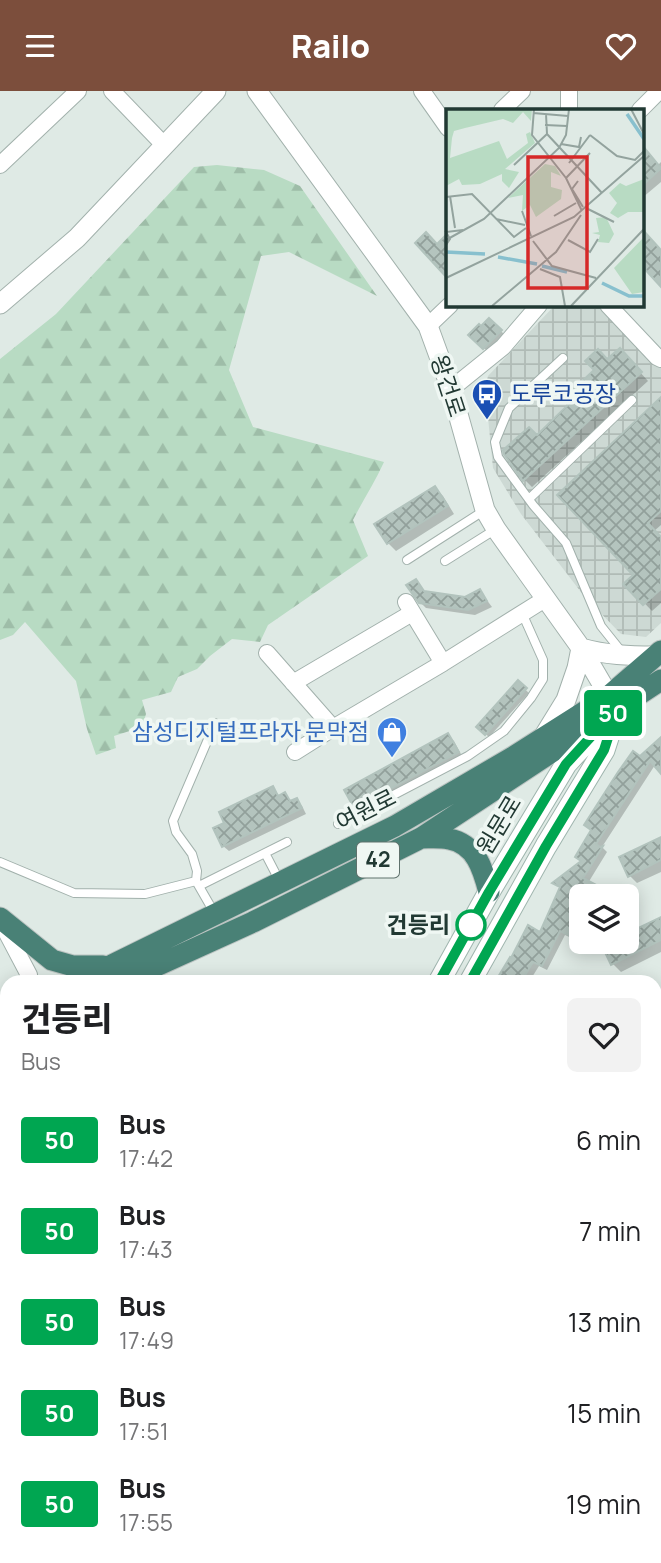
<!DOCTYPE html>
<meta charset="utf-8">
<style>
body{margin:0;font-family:Manrope,"Noto Sans KR",sans-serif;background:#f2f2f2;color:#202124;height:100vh;display:flex;flex-direction:column;font-size:26px;white-space:nowrap}
*{box-sizing:border-box;margin:0}
p{font-size:23px;color:#757577}
.icon{flex:none;width:38px;height:38px;fill:none;stroke:currentColor;stroke-width:2;stroke-linecap:round;stroke-linejoin:round}
.map{position:relative;flex:1;overflow:hidden}
.drawer{position:absolute;left:0px;top:884px;width:662px;height:590px;display:flex;flex-direction:column;background:#fff;border-radius:21px 21px 0 0;box-shadow:0 4px 18px #0003}
.drawer>*{flex:none}
.badge{padding:0 14px;border-radius:5px;font-size:24px;line-height:46px}
.tools{position:absolute;left:569px;top:793px;display:grid;gap:14px}
.tools a{display:grid;place-items:center;width:70px;height:70px;border-radius:10px;background:#fff;box-shadow:0 4px 18px #0003;font-size:35px}
.map>.badge{position:absolute;translate:-50% -50%;box-shadow:0 0 0 4px #fff}
.round{display:grid;place-items:center;flex:none;width:74px;height:74px;border-radius:10px;background:#f2f2f2}
.overview{display:flex;align-items:center;justify-content:space-between;height:119px;padding:0 21px}
h1{font-size:33px;font-weight:800;line-height:52px}
ul{padding:0;list-style:none}
li{display:flex;align-items:center;gap:21px;height:91px;padding:0 21px}
li div{flex:1}
li b{display:block;font-size:26px}
li em{font-style:normal}
li .badge{min-width:77px;font-weight:700;text-align:center}
header{display:flex;justify-content:space-between;align-items:center;height:91px;padding:0 21px;background:#7c4e3c;color:#fff;font-size:32px;font-weight:800}
.map>svg:first-child{display:block}
</style>
<header><svg class="icon" aria-label="menu" viewBox="0 0 24 24"><path d="M4 6h16M4 12h16M4 18h16"/></svg>Railo<svg class="icon" aria-label="heart" viewBox="0 0 24 24"><path d="M12 20l-8-8c-3-5 5-10 8-4 3-6 11-1 8 4z"/></svg></header>
<div class="map">
<svg width="661" height="1472" viewBox="0 0 661 1472">
<defs>
<pattern id="industrial-grid" width="8" height="8" patternUnits="userSpaceOnUse" patternTransform="scale(1.75)"><rect width="8" height="8" fill="#cdd9d4"/><path d="M0 4h8M4 0v8" fill="none" stroke="#b0bbb6"/></pattern>
<pattern id="forest-firs" width="22" height="20" patternUnits="userSpaceOnUse" patternTransform="scale(1.75)"><rect width="22" height="20" fill="#b8dbc3"/><path d="M5 1l3.5 6h-7zM16 11l3.5 6h-7z" fill="#9ebda8"/></pattern>
<pattern id="building-cross-hatch" width="8" height="8" patternUnits="userSpaceOnUse" patternTransform="scale(1.75)"><rect width="8" height="8" fill="#b4c4be"/><path d="M0 0l8 8M0 8l8-8" fill="none" stroke="#92a09b"/></pattern>
</defs>
<rect width="100%" height="100%" fill="#dfeae5"/>
<path fill="url(#industrial-grid)" d="M555,214H600L648,268L661,276V532L646,546L621,543L584,505L521,423L493,377L485,296L488,285Z"/>
<path fill="url(#forest-firs)" d="M217,74L264,79L300,95L377,205L289,161L261,165L229,279L253,336L384,371C375,391 363,409 353,429L368,465L268,534L260,551L232,548L210,565L197,578L178,586L171,601L142,609L146,623L142,636L114,645L116,657L96,664L87,638L76,590L25,531L13,544L0,549V268L56,223L194,76Z"/>
<path fill="#0003" d="M645,60L658,74L661,71V91L642,107V63Z
M489,229L504,243L487,260L471,244Z
M620,259L648,290L532,396L525,389L506,363L537,346L572,314L607,270Z
M661,308V434L654,440L661,448V512L652,520L626,493L635,484Z
M435,397L443,405L454,423L396,460L388,452L376,433Z
M416,490L425,502L466,508L480,500L492,516L475,524L426,517L420,511Z
M518,592L529,602L489,646L478,636Z
M448,644L454,650L463,667L361,722L355,716Z
M661,648V680L655,674L602,756L607,761L588,792L599,798L604,803L603,805H581V844L578,850L565,844L547,879L539,875L529,891H497L541,843L561,798L555,792L583,771L640,667Z
M273,697L280,706L285,704L292,711L296,709L302,715L306,723L229,760L223,755L226,733Z
M661,748V781L637,792L630,785Z
M661,828V861L621,881L613,873L626,850Z
M654,908L661,911V942L654,939Z
M654,988L661,991V1014L654,1011Z"/>
<g fill="none" stroke-linecap="round" stroke-linejoin="round">
<path stroke="#88c0ce" stroke-width="4.5" d="M0,1177L7,1179
M654,1334L661,1335"/>
</g>
<path fill="url(#building-cross-hatch)" stroke="#b2c3bd" stroke-width="2" d="M642,54L661,77L642,95Z
M642,138L661,159V196L642,175Z
M426,141L437,153L447,143V187L415,152Z
M489,227L502,239L483,258L468,244L479,233L481,235Z
M620,257L642,281L523,390L504,363L503,359L529,336L537,344L569,313L564,307L594,279L585,270L598,258L607,268Z
M661,306V420L648,432L661,446V498L643,514L623,493L633,484L557,404Z
M435,395L448,415L387,453L374,433Z
M416,488L424,500L465,506L480,498L487,510L468,519L419,512L406,494Z
M518,589L527,597L485,644L476,636Z
M448,642L459,661L354,717L344,699Z
M661,646V683L650,670L596,753L600,756L603,755L583,787L600,796L596,805H581V828L573,846L560,840L542,875L533,871L521,891H495L510,866L511,867L528,834L540,841L560,796L552,792L581,770L575,766L591,739L584,734L618,681L633,660L640,665Z
M273,695L278,705L285,701L290,710L297,707L302,717L222,756L213,737L224,732L219,721Z
M661,746V769L628,786L619,766Z
M661,826V849L611,874L602,855L612,850H626V843Z"/>
<g fill="none" stroke-linecap="round" stroke-linejoin="round">
<g stroke="#a2b1ac" stroke-width="10">
<path id="service" d="M563,267L509,317L495,351L498,366L533,414L566,452L601,535L621,560
M529,408L632,309
M407,469L485,419
M445,470L496,438
M215,632L173,730L176,741L192,763L197,780L196,790L215,823
M338,733L468,665L504,640L531,607L543,588V569L522,522
M265,762L279,789
M0,771L74,802L145,803L196,790
M199,795L287,751"/>
</g>
<g stroke="#a2b1ac" stroke-width="18">
<path id="minor" d="M112,0L164,54
M422,0L448,37
M502,19L522,0
M569,19V0
M640,19L659,0
M0,74L78,0
M608,214L657,266L661,268
M428,235L450,214
M451,298L503,256L539,214
M406,511L443,572
M267,562L333,637
M293,592L412,522
M295,661L333,637L443,572L545,508
M1,831L29,884
M654,1043L661,1046
M654,1309L661,1311"/>
</g>
<g stroke="#a2b1ac" stroke-width="21">
<path id="tertiary" d="M257,0L428,235L451,298L485,419L496,438L581,557L609,605
M0,213L77,147L216,0
M542,648L566,609L577,577L581,557C606,564 629,565 655,565
M386,1466V1472"/>
</g>
<g stroke="#9fb5ae" stroke-width="23">
<path id="secondary" d="M439,891L489,801L566,673L605,631
M470,891L546,755L604,659L615,625
M0,1334L7,1328
M0,1364L7,1358"/>
</g>
<g stroke="#bcc4c2" stroke-width="23">
<path id="trunk" d="M421,747C430,747 440,746 449,748C476,753 483,778 489,801
M0,827L52,869L73,875H103
M75,891L112,874L395,735L513,666L609,605L661,560
M121,891L253,831L421,747L661,589
M0,925L7,921
M0,944L7,941"/>
</g>
<use href="#service" stroke="#fff" stroke-width="8"/>
<use href="#minor" stroke="#fff" stroke-width="16"/>
<use href="#tertiary" stroke="#fff" stroke-width="19"/>
<use href="#secondary" stroke="#fff" stroke-width="21"/>
<use href="#trunk" stroke="#498176" stroke-width="21"/>
</g>
<g fill="none" stroke-linecap="round" stroke-linejoin="round">
<g stroke="#fff" stroke-width="16">
<path id="line" d="M439,891L489,801L566,673L618,616L604,659L546,755L470,891"/>
</g>
<use href="#line" stroke="#00a651" stroke-width="10"/>
</g>
<defs>
<g id="bus-pin" transform="scale(1.575)"><path d="M0 17L-7.5 6A9.5 9.5 0 1 1 7.5 6Z" fill="#1a4fb4" stroke="#eff7f3"/><path d="M-5-6H5V4H4V6H2V4H-2V6H-4V4H-5ZM-3.5-4V0h7V-4ZM-3.5 1.2v1.5H-2V1.2ZM2 1.2v1.5H3.5V1.2Z" fill="#fff"/></g>
<g id="shop-pin" transform="scale(1.575)"><path d="M0 17L-7.5 6A9.5 9.5 0 1 1 7.5 6Z" fill="#3f7fe0" stroke="#eff7f3"/><path d="M-5-2.5h2.3a2.7 3.5 0 0 1 5.4 0H5L5.5 6h-11ZM-1.5-2.5h3a1.5 2.3 0 0 0-3 0Z" fill="#fff"/></g>
</defs>
<g fill-rule="evenodd">
<use href="#bus-pin" x="487" y="303"/>
<use href="#shop-pin" x="392" y="641"/>
</g>
<circle fill="#fff" stroke="#00a651" stroke-width="3.5" cx="471" cy="834" r="14"/>
<g text-anchor="middle" stroke-width="7" stroke-linejoin="round" paint-order="stroke">
<rect fill="#eff7f3" stroke="#5f726d" stroke-width="2" x="357" y="751.5" width="42" height="35" rx="5"/>
<g font-size="21" font-weight="bold" fill="#213933">
<text x="378" y="776">42</text>
</g>
<g font-size="23" fill="#213933" stroke="#eff7f3">
<text transform="translate(448 295) rotate(72)" y="8">왕건로</text>
<text transform="translate(366 719) rotate(-27)" y="8">여원로</text>
<text transform="translate(499 734) rotate(-59)" y="8">원문로</text>
</g>
<g font-size="23" fill="#164399" stroke="#eff7f3" text-anchor="start">
<text x="510" y="311">도루코공장</text>
</g>
<g font-size="23" fill="#366cbe" stroke="#eff7f3" text-anchor="end">
<text x="369" y="649">삼성디지털프라자 문막점</text>
</g>
<g font-size="23" font-weight="bold" fill="#213933" stroke="#eff7f3" text-anchor="end">
<text x="450" y="842">건등리</text>
</g>
</g>
<g transform="translate(446 18)">
<rect width="198" height="198" fill="#dfeae5"/>
<path d="M0,0H86L85,12L77,3L67,14L57,10L19,19L8,22L6,29L4,49L53,32L61,50L82,34L80,25L84,23L89,34L59,60L73,63L63,79L56,72V65L34,75L16,76L13,70L0,77ZM99,55L109,57L115,67L105,63V78L116,81L115,90L90,108L84,96L76,102L77,86L62,89ZM198,70V103H182L172,109L164,104L171,94L163,84L174,74L180,77ZM160,108L168,125L163,134L152,133L154,126L146,124L153,123L150,109ZM198,128V183L186,185L168,159Z" fill="#b8dbc3"/>
<path fill="none" stroke="#88c0ce" stroke-width="3.5" d="M181,5L198,30M0,143L39,145M52,148L91,155M96,157L121,163M156,174L183,187H198"/>
<path fill="none" stroke="#93a39e" stroke-width="2" d="M88,0L86,26L120,69L136,102M185,0L198,25M87,4L122,7M100,5L101,25L156,84M99,16L121,17M144,26L171,47L189,51L198,42M115,35L133,38L135,28M123,54L144,26M68,56L101,25M120,69L144,44M132,72L126,80L137,98M4,87L9,119M0,88L26,85L68,128L80,119M142,100L168,113M76,102L85,127M108,107L130,94M50,110L79,116M0,131L38,110L113,39L120,26L123,0M122,131L144,143L152,130M87,132L106,157L150,169M0,136L4,130L0,123L17,121M94,160L114,168L119,197M0,169L128,108L198,47M46,197L110,143L135,106M125,197L198,120"/>
<path fill="#d62828" fill-opacity="0.15" stroke="#d62828" stroke-width="3.5" d="M82,48H141V179H82Z"/>
<rect width="198" height="198" fill="none" stroke="#213933" stroke-width="3.5"/>
</g>
</svg>
<div class="tools">
<a><svg class="icon" aria-label="layers" viewBox="0 0 24 24"><path d="M12 4l9 5-9 5-9-5zM3 14l9 5 9-5"/></svg></a>
</div>
<b class="badge" style="left:613px;top:622px;background:#00a651;color:#fff">50</b>
<section class="drawer">
<div class="overview"><div><h1>건등리</h1><p>Bus</p></div><a class="round"><svg class="icon" aria-label="heart" viewBox="0 0 24 24"><path d="M12 20l-8-8c-3-5 5-10 8-4 3-6 11-1 8 4z"/></svg></a></div>
<ul>
<li><span class="badge" style="background:#00a651;color:#fff">50</span><div><b>Bus</b><p>17:42</p></div><em>6 min</em></li>
<li><span class="badge" style="background:#00a651;color:#fff">50</span><div><b>Bus</b><p>17:43</p></div><em>7 min</em></li>
<li><span class="badge" style="background:#00a651;color:#fff">50</span><div><b>Bus</b><p>17:49</p></div><em>13 min</em></li>
<li><span class="badge" style="background:#00a651;color:#fff">50</span><div><b>Bus</b><p>17:51</p></div><em>15 min</em></li>
<li><span class="badge" style="background:#00a651;color:#fff">50</span><div><b>Bus</b><p>17:55</p></div><em>19 min</em></li>
</ul>
</section>
</div>
